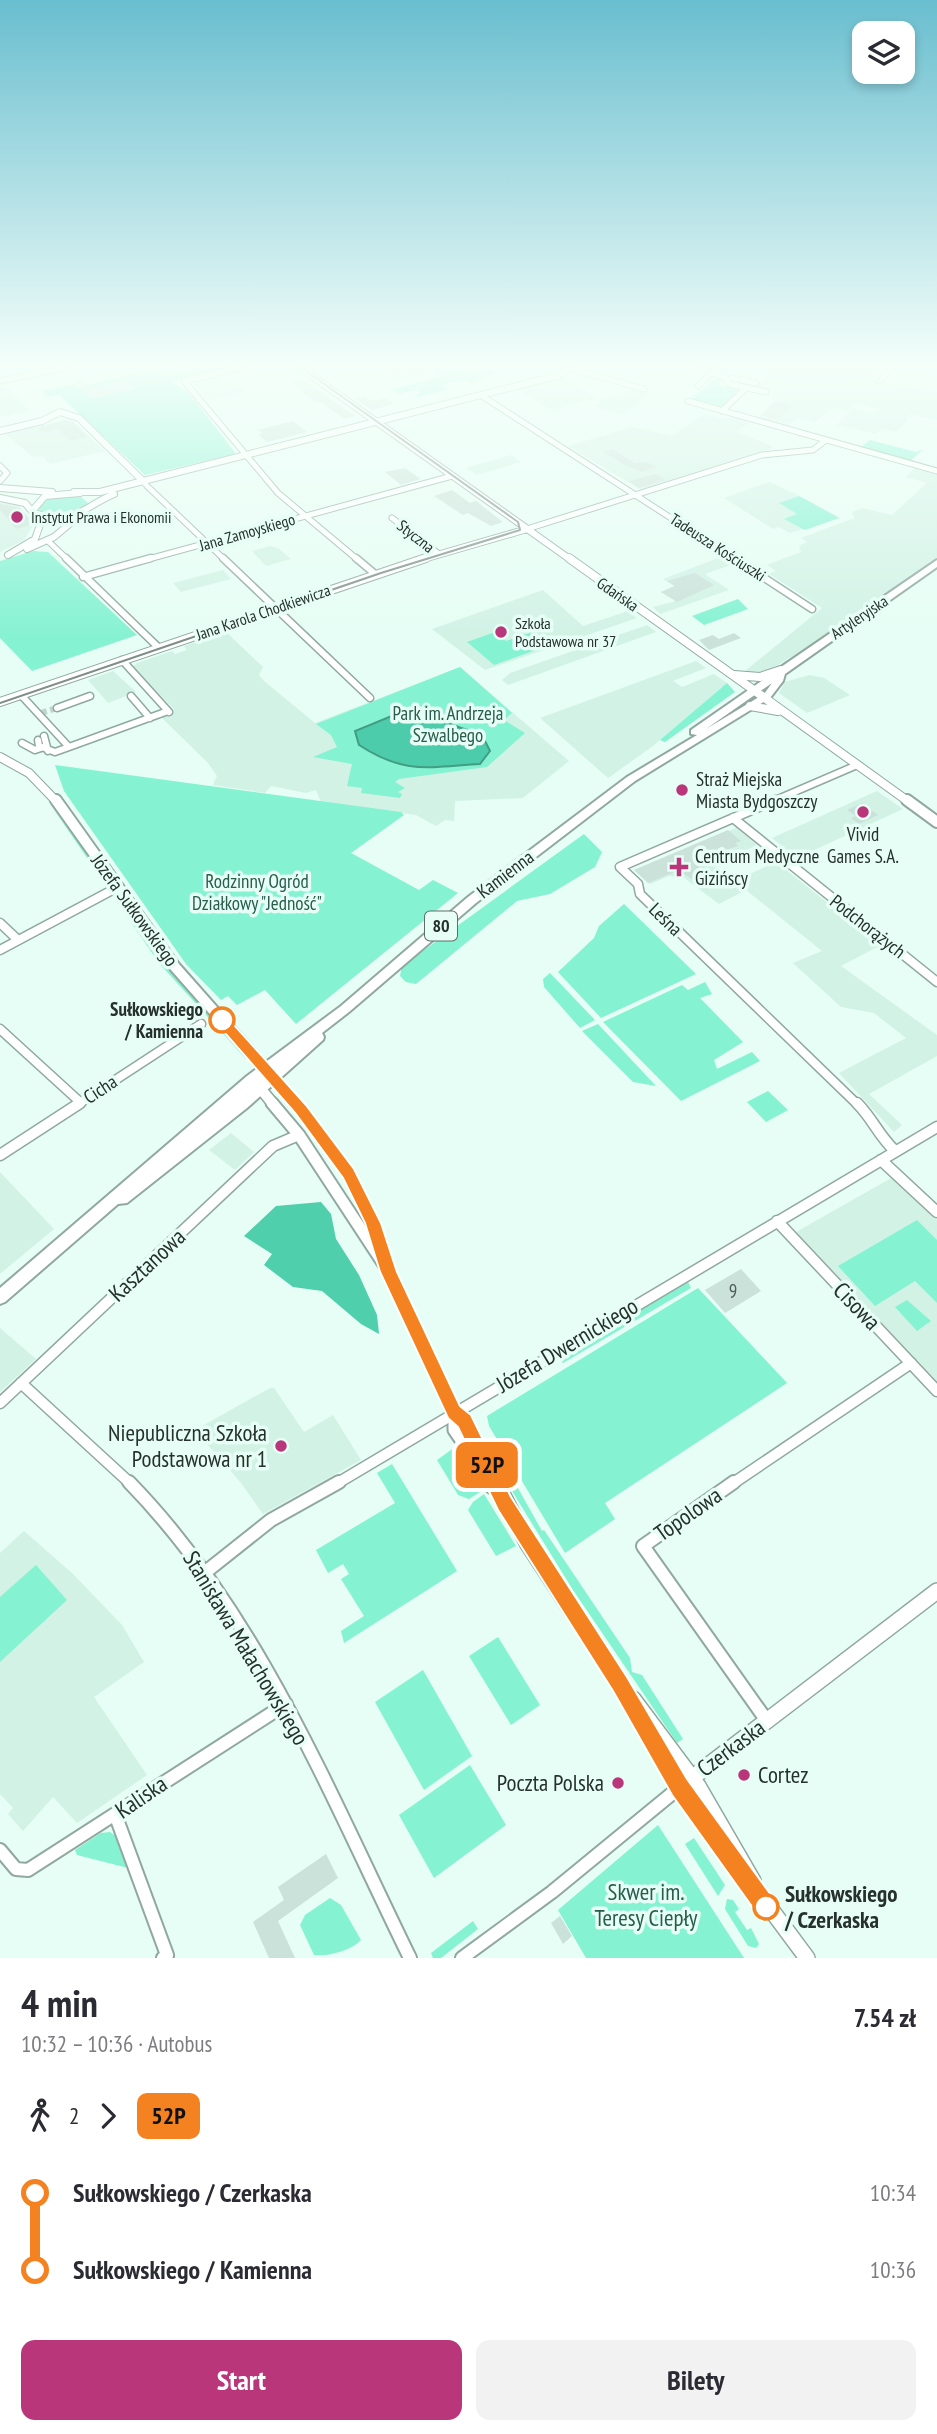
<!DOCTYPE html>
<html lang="pl">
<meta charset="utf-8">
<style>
body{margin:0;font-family:"PT Sans Narrow",sans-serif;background:#f2f2f3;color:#2b2b33;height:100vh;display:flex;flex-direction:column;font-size:26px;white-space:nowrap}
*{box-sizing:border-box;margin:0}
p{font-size:23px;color:#7c7c81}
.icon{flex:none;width:38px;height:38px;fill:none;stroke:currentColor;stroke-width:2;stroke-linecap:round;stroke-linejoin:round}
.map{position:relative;height:1958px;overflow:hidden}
.side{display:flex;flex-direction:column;background:#fff;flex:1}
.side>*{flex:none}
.badge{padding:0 14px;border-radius:10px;font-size:24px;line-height:46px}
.buttons{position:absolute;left:852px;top:21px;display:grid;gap:14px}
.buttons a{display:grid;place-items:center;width:63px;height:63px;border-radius:14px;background:#fff;box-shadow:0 4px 10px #0003;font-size:35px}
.map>.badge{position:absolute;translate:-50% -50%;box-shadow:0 0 0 4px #fff}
.legs{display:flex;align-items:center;gap:10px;height:77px;padding:0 21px;font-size:23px}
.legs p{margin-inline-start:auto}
.head{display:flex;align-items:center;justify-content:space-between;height:119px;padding:0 21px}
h1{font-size:38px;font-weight:700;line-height:52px}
.cta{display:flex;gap:14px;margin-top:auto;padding:14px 21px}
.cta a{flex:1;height:80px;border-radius:14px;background:#ba367b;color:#fff;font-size:28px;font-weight:700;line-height:80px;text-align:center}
.cta a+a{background:#f2f2f3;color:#2b2b33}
ul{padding:0 21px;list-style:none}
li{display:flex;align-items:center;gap:24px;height:77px;font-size:26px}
li i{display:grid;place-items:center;width:10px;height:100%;margin:0 9px;background:currentColor}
li i::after{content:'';width:18px;height:18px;margin:-9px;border:5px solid;border-radius:50%;background:#fff}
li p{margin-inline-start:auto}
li:first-child i{background:linear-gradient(#0000 50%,currentColor 0)}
li:last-child i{background:linear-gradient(currentColor 50%,#0000 0)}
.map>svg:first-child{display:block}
</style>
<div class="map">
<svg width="937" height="1958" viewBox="0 0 937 1958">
<rect width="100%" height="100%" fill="#e6fef5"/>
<path fill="#d2f2e6" d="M397,366H424L433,372L396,381L380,370Z
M772,366H847L878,372L872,380L937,392V420L909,414L907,421L896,432L882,429L876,434L837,425L852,409L875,414L880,409L854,403L848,410L832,408L816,422L798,418L787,426L758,418L780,397L772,395L775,391L758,387Z
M215,377L222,378L246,391L208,401L194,382Z
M563,377L598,398L551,410L517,389Z
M0,387L9,388L29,411L0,417Z
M634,389L651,394L622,415L594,406L602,403L597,400Z
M704,414L723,419L729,416L750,422L737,432L772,446L771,449L641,490L568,446L633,427L672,436Z
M70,419L105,451L50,464L41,455L33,457L4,433Z
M511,455L521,462L477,475L466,468Z
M915,468L937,474V559L833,632L766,672H744L822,608L769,574L776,571L767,565L801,552L799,546L807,542L801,538L854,518L852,512L862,508L892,515L927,483L906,477Z
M769,482L800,496L841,518L790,533L779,527L773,529L724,498Z
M0,500L16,503L34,524L24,540L0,552Z
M270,546L278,548L291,559L266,566L252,551Z
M726,555L737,563L705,574L729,590L660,614L653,607L676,601L661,592L674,586L663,579Z
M223,570L231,579L181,592L173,583Z
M543,590L583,626L628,611L637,618L485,670L432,629Z
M647,625L656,632L508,685L502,680L510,673Z
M226,632L263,667L259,675L264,681L315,723L460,667L569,761L523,798L455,801L454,821L445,820L436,826L416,815L321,802L316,790L306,793L271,786L265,793L213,785L217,776L208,763L162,718L174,709L132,667L137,663L172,651L175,654L187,650L184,646Z
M696,661L706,668L673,681L682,687L714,674L727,683L653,746L608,778L540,718Z
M113,671L136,692L108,703L88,680Z
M809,675L824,678L850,695L807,713L779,693L785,682Z
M877,791L903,809L797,858L772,838Z
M736,828L757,845L714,865L734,881L776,862L881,945L841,966L937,1035V1056L869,1094L902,1125L894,1132L839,1073L906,1038L874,1013L841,1007L793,963L822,951L746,890L719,904L683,877L669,876L650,884L634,870Z
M231,1133L254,1152L235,1170L209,1150Z
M0,1172L54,1229L0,1274Z
M893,1177L937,1220V1381L796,1232Z
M0,1328L36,1359L0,1392Z
M270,1388H274L304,1432L333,1415L361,1460L263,1514L241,1483L195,1430Z
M24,1531L73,1574L122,1625L144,1662L94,1697L147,1775L77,1823L53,1797L23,1831L8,1814L13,1808L0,1794V1553Z"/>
<path fill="#85f2d2" d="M162,366L232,368L171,382L189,393L236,454L145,475L59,395L48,397L42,391L76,384L77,388Z
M434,366H485L496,373L470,383L465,380L443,384L448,389L419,397L416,395L420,393L416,390L399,394L392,389L441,377L427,368Z
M716,377L723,378L719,385L741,390L721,407L691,399Z
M870,440L916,452L923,449L910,461L861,447Z
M80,496L88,503L81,512L52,517L38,509L46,499Z
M799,496L839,518L805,530L784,519L797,514L779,503Z
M33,551L48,552L137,635L32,671L0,638V561Z
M738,599L748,609L704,625L692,616Z
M495,632L506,641L532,632L550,645L494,665L467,642Z
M460,667L512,713L504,720L525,733L487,767L399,779L395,782L405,788L398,792L402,794L400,798L361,793L362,788L347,786L352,764L313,757L337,747L331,735L316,724Z
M727,683L735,692L665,742L660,740Z
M55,765L401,812L404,815L351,853L419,890L433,880L458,893L296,1024L265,990L237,1005L228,996L221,1000L186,964L64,791Z
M44,795L167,966L248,1057L246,1059L159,963Z
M584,834L602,852L595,867L550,894L517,901L416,984L406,982L400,976L402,966Z
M624,904L696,974L601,1018L558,972L594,938L599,926Z
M550,973L595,1020L580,1028L544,987L543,979Z
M705,982L712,994L700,998L743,1042L714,1060L717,1069L752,1052L760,1061L681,1101L603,1022L682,985L688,990Z
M598,1024L656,1086L633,1082L582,1031Z
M768,1091L788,1110L766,1122L747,1102Z
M917,1220L937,1240V1303L915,1281L875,1306L838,1266Z
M688,1282L691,1288L563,1363L558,1359Z
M698,1288L787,1383L605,1503L615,1519L565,1553L489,1426L487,1416Z
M907,1300L931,1321L917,1331L895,1307Z
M458,1445L483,1490L469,1499L458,1495L437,1460Z
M392,1464L457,1571L344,1643L341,1631L364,1616L341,1579L349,1574L343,1564L328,1573L316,1550L395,1503L377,1473Z
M509,1481H514L542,1531L544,1530L630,1658L632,1672L642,1675L683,1739L677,1743L573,1590L507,1483Z
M484,1494L516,1546L496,1556L468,1510L473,1502Z
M36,1565L67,1600L0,1662V1597Z
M498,1637L540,1705L511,1725L469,1656Z
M423,1670L472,1756L424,1790L375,1702Z
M470,1765L506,1825L434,1878L399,1815Z
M658,1825L744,1958H586L558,1910Z
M110,1832L117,1837L128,1868L77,1855L75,1850L101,1833Z
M694,1838L725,1885L718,1896L685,1844Z
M330,1898L341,1905L361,1940C352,1950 328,1957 314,1955L300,1925L305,1915Z
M727,1899L733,1900L739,1909L735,1912L747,1930L751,1928L759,1944L756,1948L748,1946L725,1909Z
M473,1921L478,1929L441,1958H433L431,1953Z"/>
<path fill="#50cfad" d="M321,1202L331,1214L336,1239L359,1275L377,1315L379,1334L361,1324L322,1291L293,1287L264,1265L272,1254L244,1236L276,1206Z"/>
<path fill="#4cccaa" stroke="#419d84" stroke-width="2" d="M394,715L444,722L482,735L490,751L480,764C429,767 405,775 359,745L355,731Z"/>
<path fill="#cae2d9" d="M80,377L92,388L124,380L136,389L92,399L75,381Z
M300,380L307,382L355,416L345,419L320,402L315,403L291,382Z
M364,396L372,401L386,398L394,404L372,410L355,399Z
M774,401L793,406L778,420L761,415Z
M66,420L73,422L88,437L70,441L58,429L42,433L37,428Z
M293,421L307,432L267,442L259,435L263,433L258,430Z
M613,449L635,463L647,462L656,467L642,472L627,466L603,452Z
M405,468L421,479L401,485L385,472Z
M656,474L666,480L639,488L628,481Z
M452,490L470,503L476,501L503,522L491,526L468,513L463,515L434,496Z
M0,504L20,508L34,524L16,529L0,510Z
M695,573L714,585L677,602L661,592L675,586L667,581Z
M734,633L741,638L709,650L699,640L713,635L719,639Z
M862,803L878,815L859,824L851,818L856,816L847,810Z
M728,830L741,841L735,843L738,846L695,860L721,882L706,890L679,870L648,883L634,870Z
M741,1269L761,1291L725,1313L705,1290Z
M326,1854L338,1878L278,1921L295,1958H269L253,1922L284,1900L278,1887Z
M560,1916L572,1936L563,1944L551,1923Z"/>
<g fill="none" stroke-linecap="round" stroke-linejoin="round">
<path stroke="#c0d5cd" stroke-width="6" stroke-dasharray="6 3.5" stroke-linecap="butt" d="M41,713L57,708"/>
<g stroke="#91a8a0" stroke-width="7">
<path id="minor-far4" d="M149,366L153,369
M251,366L184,381L278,493L358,560
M561,366L644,389
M692,366L725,377L729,384L766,392
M732,378L756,383
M0,381L74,366
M880,381L892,366
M698,386L719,366
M482,396L736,560
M688,401L937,471
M722,411L746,388
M0,466L7,473L0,481
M147,486L225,560
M392,518L439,554
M527,529L762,455L813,450L826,440
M47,540L68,560
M145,560L452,476"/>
</g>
<g stroke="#91a8a0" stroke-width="9">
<path id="minor-far3" d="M66,558L159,648
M223,558L370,698
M356,558L375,574
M734,558L812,609
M83,577L151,558
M122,660L169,712
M21,695L69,747L168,711
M131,696L150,718
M57,708L90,696
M44,736L48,751
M38,740L39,746L55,752L69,747
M22,743L35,750L41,748
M771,802L857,765"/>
</g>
<g stroke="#91a8a0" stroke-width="11">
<path id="minor-far2" d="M775,800L620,867L638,884L640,894L858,1105
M733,818L937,982
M0,923L18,940
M0,950L118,887
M0,1029L80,1102
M77,1105L201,1024"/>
</g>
<g stroke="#91a8a0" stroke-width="13">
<path id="minor-far1" d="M857,1103C873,1119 878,1135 895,1151
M0,1155L80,1103
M881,1160L937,1212
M777,1221L937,1391
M21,1383L131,1484
M0,1403L273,1146L299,1135
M336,1484L937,1127
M732,1484L911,1363"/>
</g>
<g stroke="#91a8a0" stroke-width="16">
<path id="minor" d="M129,1482C258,1614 330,1795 410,1958
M734,1482L643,1546L767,1721
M203,1574L271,1520L339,1482
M115,1814L167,1955L163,1958
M0,1850L16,1869L28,1870L286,1704
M462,1958L552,1892L680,1787"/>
</g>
<g stroke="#91a8a0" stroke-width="8">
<path id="tertiary-far4" d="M298,366L571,560
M0,431L42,421L60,412L79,418L145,483
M0,488L52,492
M74,492H100L560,375L574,366
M0,498L25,503L41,522L35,539L8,555
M33,510L45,496L80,493
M35,513C71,528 83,507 114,494
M27,549L54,537L79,516
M420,560L527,529"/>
</g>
<g stroke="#91a8a0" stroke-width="10">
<path id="tertiary-far3" d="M569,558L755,691
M734,675L760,677L781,670
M0,702L426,558"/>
</g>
<g stroke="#91a8a0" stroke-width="13">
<path id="tertiary-far2" d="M260,1088L274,1105"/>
</g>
<g stroke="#91a8a0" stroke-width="15">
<path id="tertiary-far1" d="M272,1103L299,1135L389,1272L454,1412V1430L491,1484
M454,1412L465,1421L497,1484"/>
</g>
<g stroke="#91a8a0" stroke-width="18">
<path id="tertiary" d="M489,1482L492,1486
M496,1482L528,1544L620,1684L680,1787L807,1958
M633,1699L698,1786L753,1881
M680,1787L937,1591"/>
</g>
<g stroke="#91a8a0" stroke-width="10">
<path id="secondary-far1" d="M755,691L909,802
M750,706L778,711
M0,757L29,773L57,802"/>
</g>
<g stroke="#91a8a0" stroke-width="14">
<path id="secondary" d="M56,800L175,967L266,1070
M907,800L937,822"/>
</g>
<g stroke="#91a8a0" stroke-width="4">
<path id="primary" d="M937,560V567L785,674L783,681L770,698L635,781L476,903L349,1012L322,1033L324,1037L323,1040L247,1108L127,1203L118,1204L5,1302L0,1304V1288L247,1076L341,1006L468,897L627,777L697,735L691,734V730L776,671L778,668L781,667ZM772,683L764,694L706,729Z"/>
</g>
<use href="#minor-far4" stroke="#fff" stroke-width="5"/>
<use href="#minor-far3" stroke="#fff" stroke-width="6"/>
<use href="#minor-far2" stroke="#fff" stroke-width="8"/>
<use href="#minor-far1" stroke="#fff" stroke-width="10"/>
<use href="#minor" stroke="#fff" stroke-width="12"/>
<use href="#tertiary-far4" stroke="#fff" stroke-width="6"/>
<use href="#tertiary-far3" stroke="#fff" stroke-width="8"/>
<use href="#tertiary-far2" stroke="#fff" stroke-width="10"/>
<use href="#tertiary-far1" stroke="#fff" stroke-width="11"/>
<use href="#tertiary" stroke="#fff" stroke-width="15"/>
<use href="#secondary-far1" stroke="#fff" stroke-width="8"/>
<use href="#secondary" stroke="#fff" stroke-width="10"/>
<use href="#primary" fill="#fff" fill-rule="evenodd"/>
<path stroke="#7e8e89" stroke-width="2" d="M0,703L381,573L520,530L518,522L299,366"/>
</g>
<linearGradient id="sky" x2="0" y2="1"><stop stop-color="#69becf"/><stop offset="0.57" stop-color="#f4fffa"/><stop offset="1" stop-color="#f4fffa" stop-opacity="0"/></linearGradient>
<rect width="937" height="640" fill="url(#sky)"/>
<path fill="#f58220" stroke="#fff" stroke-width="2" d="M222,1015L227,1017L306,1105L354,1169L381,1223L397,1272L460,1406L471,1415L511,1497L627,1677L687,1779L774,1899L778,1907L774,1915L766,1919L758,1915L672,1795L613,1691L498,1510L458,1427L448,1418L380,1272L365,1223L343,1178L295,1113L217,1024V1017Z"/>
<g fill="#ba367b" stroke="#e6fef5" stroke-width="2.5">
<circle cx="17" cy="517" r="7"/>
<circle cx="501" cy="632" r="7"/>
<circle cx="682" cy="790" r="7"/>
<circle cx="863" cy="812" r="7"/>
<path d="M675.5 856.5h7v7h7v7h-7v7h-7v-7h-7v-7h7z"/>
<circle cx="281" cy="1446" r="7"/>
<circle cx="744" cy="1775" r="7"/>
<circle cx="618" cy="1783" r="7"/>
</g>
<g fill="#fff" stroke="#f58220" stroke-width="3.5">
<circle cx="222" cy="1020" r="12"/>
<circle cx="766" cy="1907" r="12"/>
</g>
<g text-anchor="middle" stroke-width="7" stroke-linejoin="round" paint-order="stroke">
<g font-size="16" fill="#26302d" stroke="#e6fef5" text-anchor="start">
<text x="31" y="523">Instytut Prawa i Ekonomii</text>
<text x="515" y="629">Szkoła<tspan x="515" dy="18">Podstawowa nr 37</tspan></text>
</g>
<g font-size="16" fill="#26302d" stroke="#e6fef5">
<text transform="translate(247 532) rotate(-16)" y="6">Jana Zamoyskiego</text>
<text transform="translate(416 536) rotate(38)" y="6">Styczna</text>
<text transform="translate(718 547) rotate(33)" y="6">Tadeusza Kościuszki</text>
<text transform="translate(618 594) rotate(35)" y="6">Gdańska</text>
<text transform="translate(263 612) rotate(-19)" y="6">Jana Karola Chodkiewicza</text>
<text transform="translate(859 617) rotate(-34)" y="6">Artyleryjska</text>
</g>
<rect fill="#e6fef5" stroke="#606e69" stroke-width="2" x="425" y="911.5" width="32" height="29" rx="5"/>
<g font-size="18" font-weight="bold" fill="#26302d">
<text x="441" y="932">80</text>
</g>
<g font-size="19" fill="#285c4d" stroke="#e6fef5">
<text x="448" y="720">Park im. Andrzeja<tspan x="448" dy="22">Szwalbego</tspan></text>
<text x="257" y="888">Rodzinny Ogród<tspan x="257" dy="22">Działkowy "Jedność"</tspan></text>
</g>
<g font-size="19" fill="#26302d" stroke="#e6fef5" text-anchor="start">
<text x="696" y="786">Straż Miejska<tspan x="696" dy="22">Miasta Bydgoszczy</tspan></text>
<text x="863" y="841" text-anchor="middle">Vivid<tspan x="863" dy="22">Games S.A.</tspan></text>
<text x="695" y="863">Centrum Medyczne<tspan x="695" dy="22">Gizińscy</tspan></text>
</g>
<g font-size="19" fill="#26302d" stroke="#e6fef5">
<text transform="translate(505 874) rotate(-37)" y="7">Kamienna</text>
<text transform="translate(135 910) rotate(54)" y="7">Józefa Sułkowskiego</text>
<text transform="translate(666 919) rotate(44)" y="7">Leśna</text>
<text transform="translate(868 926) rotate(38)" y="7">Podchorążych</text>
<text transform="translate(100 1089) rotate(-33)" y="7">Cicha</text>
</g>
<g font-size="19" font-weight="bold" fill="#26302d" stroke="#e6fef5" text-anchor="end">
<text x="203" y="1016">Sułkowskiego<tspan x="203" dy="22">/ Kamienna</tspan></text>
</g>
<g font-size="19" fill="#4f5c58">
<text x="733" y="1298">9</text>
</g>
<g font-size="23" fill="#26302d" stroke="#e6fef5">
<text transform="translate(147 1265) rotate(-43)" y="8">Kasztanowa</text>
<text transform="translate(857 1306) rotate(46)" y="8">Cisowa</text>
<text transform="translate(567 1345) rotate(-31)" y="8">Józefa Dwernickiego</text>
<text transform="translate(688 1514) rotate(-35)" y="8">Topolowa</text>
<text transform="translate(246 1648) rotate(59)" y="8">Stanisława Małachowskiego</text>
<text transform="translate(731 1748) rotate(-37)" y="8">Czerkaska</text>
<text transform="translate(141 1797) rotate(-34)" y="8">Kaliska</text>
</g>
<g font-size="23" fill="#26302d" stroke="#e6fef5" text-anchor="end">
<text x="267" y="1441">Niepubliczna Szkoła<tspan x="267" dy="26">Podstawowa nr 1</tspan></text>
<text x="758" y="1783" text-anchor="start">Cortez</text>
<text x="604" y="1791">Poczta Polska</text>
</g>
<g font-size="23" fill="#285c4d" stroke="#e6fef5">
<text x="646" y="1900">Skwer im.<tspan x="646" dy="26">Teresy Ciepły</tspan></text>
</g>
<g font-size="23" font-weight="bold" fill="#26302d" stroke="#e6fef5" text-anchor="start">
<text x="785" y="1902">Sułkowskiego<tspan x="785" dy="26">/ Czerkaska</tspan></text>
</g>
</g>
</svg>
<div class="buttons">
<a><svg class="icon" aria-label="layers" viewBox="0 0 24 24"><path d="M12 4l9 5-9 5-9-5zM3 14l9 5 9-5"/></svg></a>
</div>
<b class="badge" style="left:487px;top:1465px;background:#f58220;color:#111">52P</b>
</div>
<section class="side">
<div class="head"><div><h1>4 min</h1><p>10:32 – 10:36 · Autobus</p></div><b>7.54 zł</b></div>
<div class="legs"><svg class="icon" aria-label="walk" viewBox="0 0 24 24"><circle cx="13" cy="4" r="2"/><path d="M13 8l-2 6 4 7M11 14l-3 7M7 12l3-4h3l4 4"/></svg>2<svg class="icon" aria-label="forward" viewBox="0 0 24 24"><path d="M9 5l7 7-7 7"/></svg><b class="badge" style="background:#f58220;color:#111">52P</b></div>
<ul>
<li><i style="color:#f58220"></i><b>Sułkowskiego / Czerkaska</b><p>10:34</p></li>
<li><i style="color:#f58220"></i><b>Sułkowskiego / Kamienna</b><p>10:36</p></li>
</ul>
<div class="cta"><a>Start</a><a>Bilety</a></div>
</section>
